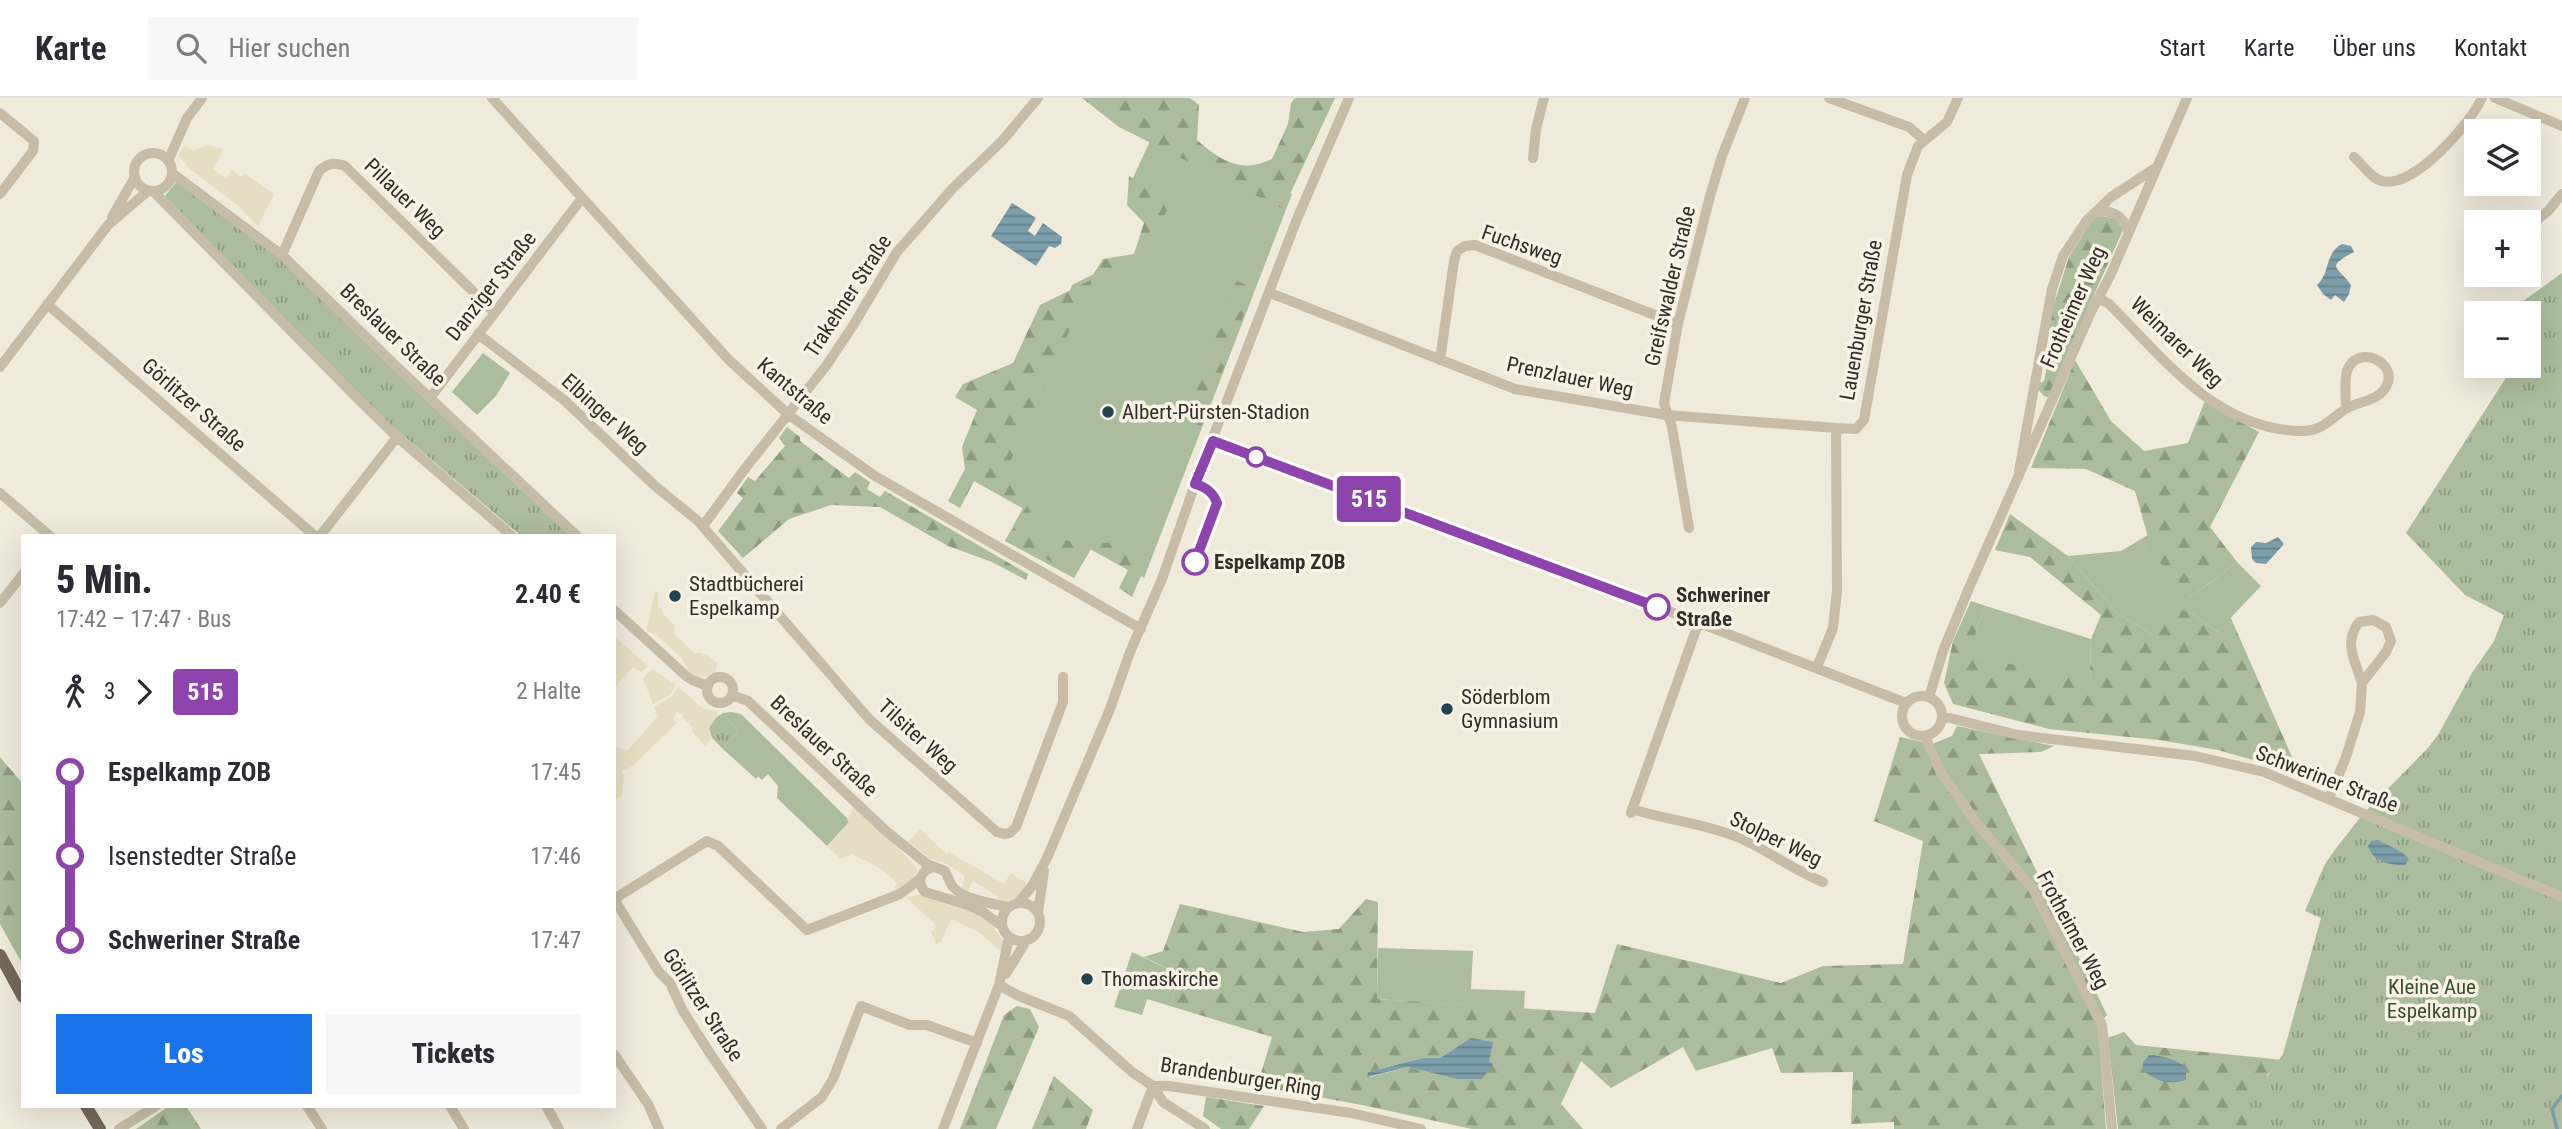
<!DOCTYPE html>
<html lang="de">
<meta charset="utf-8">
<style>
body{margin:0;font-family:"Roboto Condensed",sans-serif;background:#f7f7f7;color:#2b2b33;height:100vh;display:flex;flex-direction:column;font-size:26px;white-space:nowrap}
*{box-sizing:border-box;margin:0}
p{font-size:23px;color:#7c7c81}
.icon{flex:none;width:38px;height:38px;fill:none;stroke:currentColor;stroke-width:2;stroke-linecap:round;stroke-linejoin:round}
.map{position:relative;flex:1;overflow:hidden}
.side{position:absolute;left:21px;top:436px;width:595px;height:574px;display:flex;flex-direction:column;background:#fff;border-radius:0px;box-shadow:0 7px 28px #0002}
.side>*{flex:none}
.badge{padding:0 14px;border-radius:5px;font-size:24px;line-height:46px}
.controls{position:absolute;left:2464px;top:21px;display:grid;gap:14px}
.controls a{display:grid;place-items:center;width:77px;height:77px;border-radius:0px;background:#fff;box-shadow:0 7px 28px #0002;font-size:35px}
.map>.badge{position:absolute;translate:-50% -50%;box-shadow:0 0 0 4px #fff}
.legs{display:flex;align-items:center;gap:10px;height:77px;padding:0 35px;font-size:23px}
.legs p{margin-inline-start:auto}
.summary{display:flex;align-items:center;justify-content:space-between;height:119px;padding:0 35px}
h1{font-size:38px;font-weight:800;line-height:52px}
.cta{display:flex;gap:14px;margin-top:auto;padding:14px 35px}
.cta a{flex:1;height:80px;border-radius:0px;background:#1a73e8;color:#fff;font-size:28px;font-weight:800;line-height:80px;text-align:center}
.cta a+a{background:#f7f7f7;color:#2b2b33}
ul{padding:0 35px;list-style:none}
li{display:flex;align-items:center;gap:24px;height:84px;font-size:26px}
li i{display:grid;place-items:center;width:10px;height:100%;margin:0 9px;background:currentColor}
li i::after{content:'';width:18px;height:18px;margin:-9px;border:5px solid;border-radius:50%;background:#fff}
li p{margin-inline-start:auto}
li:first-child i{background:linear-gradient(#0000 50%,currentColor 0)}
li:last-child i{background:linear-gradient(currentColor 50%,#0000 0)}
header{display:flex;align-items:center;gap:42px;box-sizing:border-box;height:98px;padding:0 35px;background:#fff;border-bottom:2px solid #e1e1e2}
header strong{font-size:33px}
nav{display:flex;gap:38px;margin-inline-start:auto;font-size:24px}
.search{width:490px;height:63px;background:#f7f7f7;display:flex;align-items:center;gap:18px;box-sizing:border-box;padding:0 24px;border-radius:0px;color:#7c7c81;font-size:26px}
.map>svg:first-child{display:block}
</style>
<header>
<strong>Karte</strong>
<div class="search"><svg class="icon" aria-label="search" viewBox="0 0 24 24"><circle cx="10" cy="10" r="6"/><path d="M15 15l6 6"/></svg>Hier suchen</div>
<nav><a>Start</a><a>Karte</a><a>Über uns</a><a>Kontakt</a></nav>
</header>
<div class="map">
<svg width="2562" height="1031" viewBox="0 0 2562 1031">
<defs>
<pattern id="forest-firs" width="22" height="20" patternUnits="userSpaceOnUse" patternTransform="scale(1.75)"><rect width="22" height="20" fill="#abbd9c"/><path d="M5 1l3.5 6h-7zM16 11l3.5 6h-7z" fill="#8c9a7f"/></pattern>
<pattern id="park-tufts" width="24" height="20" patternUnits="userSpaceOnUse" patternTransform="scale(1.75)"><rect width="24" height="20" fill="#abbd9c"/><path d="M3 7l-1-3M5 7V3M7 7l1-3M15 17l-1-3M17 17v-4M19 17l1-3" fill="none" stroke="#8c9a7f"/></pattern>
<pattern id="water-rules" width="6" height="5" patternUnits="userSpaceOnUse" patternTransform="scale(1.75)"><rect width="6" height="5" fill="#7b9eaa"/><path d="M0 2.5h6" fill="none" stroke="#65818a"/></pattern>
</defs>
<rect width="100%" height="100%" fill="#efeada"/>
<path fill="#abbd9c" d="M1151,41L1221,75L1292,96L1144,480L1091,451L1074,480L1005,443L1024,408L991,380L1061,218L1072,187L1112,167L1133,163L1153,134L1132,82Z
M483,255L510,275L496,298L477,317L452,294Z
M2148,437L2154,457L2191,499L2237,464L2261,488L2217,534L2190,514L2152,536L2117,515L2068,458L2121,453Z
M1986,508L2091,541L2090,585L1971,557L1977,528Z
M731,614L741,616L848,721L849,724L827,748L777,700L778,688L768,676L762,682L758,678L756,681L723,651L738,633L723,615Z
M1378,850L1473,853L1471,891L1525,893L1524,911L1377,901Z
M1132,854L1179,876L1170,908L1147,901L1142,917L1114,909Z"/>
<path fill="url(#forest-firs)" fill-rule="evenodd" d="M1082,0H1190L1199,7L1197,42C1221,63 1241,76 1272,61L1288,26L1291,5L1295,0H1335L1283,111L1119,29Z
M1129,78L1174,99L1133,176L1107,180L1095,177L1005,375L1045,436L1083,447L1127,443L1149,459L1132,499L1119,490L1128,472L1090,451L1075,476L1008,441L1024,411L974,383L960,410L948,403L965,371L962,349L977,312L955,299L963,286L1013,265L1040,207L1089,183L1103,161L1134,156L1144,125L1127,107Z
M2095,118L2118,120L2123,132L2048,299L2044,298L2037,290L2038,279L2041,285L2044,283L2053,240L2046,232L2051,205L2055,203L2069,159Z
M1234,182L1254,190L1201,329L1184,322L1208,262L1207,225L1210,212L1223,216Z
M2075,262L2111,323L2144,353L2188,345L2205,303L2259,334L2210,429L2237,464L2191,499L2153,457L2135,393L2086,371L2031,370Z
M787,329L800,339V343L849,380L855,374L870,384L867,391L880,399L885,393L1028,476L1026,482L992,464L948,448L880,409L831,407L789,421L743,460L718,433L743,400L737,395L748,379L755,383L785,348L779,340Z
M2010,416L2068,458L2117,515L2152,536L2160,506L2190,514L2217,534L2230,518L2299,675L2218,652L2159,642L2049,631L1953,606L1944,585L1953,543L1971,503L1986,508L1977,528L1972,557L2090,584L2091,541L2101,517L2030,459L1995,452Z
M1957,628L2054,648L2041,654L1979,656L2107,917L2098,927L2106,1031H1894V1024L1851,1026L1853,974L1781,975L1772,950L1696,973L1683,949L1611,990L1581,963L1561,1006L1583,1031H1472L1362,1007L1257,988L1272,939L1170,908L1179,876L1144,859L1163,853L1180,806L1303,834L1339,831L1366,801L1378,804L1377,901L1595,915L1617,846L1781,885L1823,868L1903,866L1923,743L1874,723L1900,639L1932,646L1952,638ZM1457,949L1492,966L1482,981H1456L1408,969L1370,979L1368,974L1423,960H1440Z
M0,659L23,686V867L0,826Z
M1017,908L1030,911L1039,929L996,1031H960L1004,917Z
M2124,934L2136,947L2283,962L2267,977L2257,1031H2118L2108,940Z
M1054,978L1093,1012L1086,1031H1032Z
M1206,999L1264,1008L1249,1031H1221L1203,1018Z
M169,1008H186L201,1031H136Z"/>
<path fill="url(#park-tufts)" d="M177,83L276,156L572,437H520L372,311L165,98Z
M2562,175V1031H2247L2250,1003L2283,956L2321,820L2305,813L2325,766L2337,749L2363,716L2427,651L2438,637L2472,575L2494,543L2504,517L2465,497L2406,435L2511,272L2507,268H2529V215H2507Z
M723,615L738,633L723,651L712,640L709,630L714,621Z"/>
<path fill="#e6dec2" d="M185,47L193,53L207,47L224,51L213,71L226,81L232,72L242,79L244,75L274,96L258,128L236,106L190,71L178,57Z
M655,493L658,494V510H662L663,516L675,528L674,536L694,555H702L704,558L706,556L718,566L715,574L706,578L698,579L688,572L682,560L656,537L646,533Z
M614,538L648,568L641,574L633,569L614,590Z
M652,571L676,587L670,597L653,606L643,580Z
M678,589L703,610L716,613L718,617L709,630L712,640L705,648L691,632L693,630L683,620V616L676,614L673,621L677,625L633,668L622,673L624,679L622,697L614,704V648L627,653L657,619L654,609L672,598Z
M854,709L913,765L917,772L916,779L896,792L895,789L897,785L880,770L852,756L841,761L827,748L849,724L847,722Z
M920,731L946,756L949,754L1004,786L1011,775L1027,785L1025,791L1019,799L1007,803H997L998,798L973,783L968,793L961,790L965,778L943,764L931,761L909,744Z
M919,797L930,801H944L979,816L994,826L995,832L1004,844L1001,854L980,835L951,821L941,844L936,846L931,834L937,828L906,799Z"/>
<path fill="url(#water-rules)" d="M1012,105L1036,120L1028,133L1035,138L1043,125L1062,139L1061,146L1055,150L1049,148L1036,168L991,138Z
M2342,146L2351,148L2354,154C2324,170 2338,168 2351,187L2349,196L2344,204L2335,197L2331,202L2323,196L2317,187C2331,174 2324,156 2342,146Z
M2278,439L2284,446L2266,466L2256,465L2252,461L2251,449L2256,444L2266,445Z
M2378,742L2402,754L2409,761L2405,767C2391,768 2372,763 2368,748L2371,743Z
M1471,940L1493,944L1489,964L1493,966L1482,981H1456L1408,969L1367,979L1368,974L1423,960H1440Z
M2149,957C2161,957 2177,962 2186,969V982C2168,987 2157,984 2143,972V964Z"/>
<g fill="none" stroke-linecap="round" stroke-linejoin="round">
<path stroke="#7b9eaa" stroke-width="3.5" d="M2557,1031L2552,1011L2562,998"/>
<path stroke="#c6bca7" stroke-width="10" d="M492,0L729,262L789,317L875,378L1141,531
M1829,0L1909,29L1924,42
M2495,0L2562,28
M0,15L34,43L33,53L0,96
M134 74a19 19 0 1 1 38 0a19 19 0 1 1-38 0Z
M2354,59C2362,66 2372,81 2382,83C2414,91 2470,26 2482,0
M1533,60L1536,31L1544,0
M168,63L187,20L202,0
M172,75L282,157L395,267L577,438
M153,93L360,303L397,339L512,438
M2094,115C2111,111 2122,115 2128,133
M112,119L135,79
M2529,128L2548,113L2562,96
M282,157L319,73C328,65 333,64 345,68L494,214
M1270,195L1515,291L1666,317L1836,330
M2099,200L2109,206C2165,261 2213,329 2298,333C2321,334 2327,324 2344,312C2357,303 2377,304 2386,289C2400,264 2356,245 2347,273C2344,284 2346,299 2346,311
M47,206L315,438
M478,236L564,302L654,387L698,423L869,621L997,734L1004,736L1010,735L1016,729L1063,604V579
M1440,262L1454,163L1457,153L1465,148L1475,147L1678,226
M0,269L108,127L148,93
M430,300L582,100
M1213,343L1547,466L1906,605
M2019,373L2052,191L2063,158L2087,122L2111,99L2154,71
M0,395L50,438
M703,428L744,372L826,268L854,226L897,154L953,90L1002,43L1038,0
M1689,430L1672,329L1664,305L1678,226L1710,98L1722,58L1745,0
M320,438L397,339
M0,505L23,476
M614,512L685,577L692,582L708,588
M1817,569L1833,530L1837,493L1836,330L1856,331L1864,322L1907,77L1918,48L1947,24L1958,0
M707 592a13 13 0 1 1 26 0a13 13 0 1 1-26 0Z
M732,597L748,603L886,733L927,766L945,773C948,778 949,784 953,789C963,801 993,806 1008,809
M1902 618a20 20 0 1 1 40 0a20 20 0 1 1-40 0Z
M1929,599L1943,553L1969,490L2091,214L2110,178L2187,0
M1942,618L2018,637L2195,658L2264,674L2562,799
M1925,638L1941,675L1976,724L2033,791L2102,927L2112,1031
M2329,700L2346,659L2360,614L2362,585L2386,554L2391,543L2386,529L2373,522L2359,524C2343,545 2355,562 2362,585
M1632,711C1666,722 1703,725 1737,739C1767,751 1792,772 1823,784
M1631,715L1698,526
M934,769C921,772 916,783 925,794L965,806L983,814L1002,828
M614,801L707,743L718,748L807,832L900,796L920,781
M614,801L659,874L670,885L683,913L711,957L762,1031
M1019,804L1032,788L1047,760L1110,611L1130,554L1162,481L1195,386L1297,121L1349,0
M1002 824a19 19 0 1 1 38 0a19 19 0 1 1-38 0Z
M1038,814L1044,773
M1006,876L1026,843
M999,887L1019,898L1069,918L1132,974L1153,988H1169L1351,1015L1421,1031
M614,956L648,1006L659,1031
M1153,988L1163,1004L1205,1031
M307,1008L322,1031
M450,1008L464,1031
M546,1008L559,1031
M119,1031L156,1008
M781,1031L822,999L833,981L861,908L910,927H927L977,945
M943,1031L999,887L1009,839
M1137,1031L1153,988"/>
<path stroke="#746859" stroke-width="12" d="M0,857L23,899
M86,1008L100,1031"/>
</g>
<g fill="none" stroke-linecap="round" stroke-linejoin="round">
<g stroke="#fff" stroke-width="16">
<path id="line-1" d="M1195,464L1217,405C1213,394 1206,389 1195,386L1213,343L1657,509"/>
</g>
<use href="#line-1" stroke="#8e44ad" stroke-width="10"/>
</g>
<g fill="#204452" stroke="#f8f3e6" stroke-width="2.5">
<circle cx="1108" cy="314" r="7"/>
<circle cx="675" cy="498" r="7"/>
<circle cx="1447" cy="611" r="7"/>
<circle cx="1087" cy="881" r="7"/>
</g>
<g fill="#fff" stroke="#8e44ad" stroke-width="3.5">
<circle cx="1256" cy="359" r="9"/>
<circle cx="1195" cy="464" r="12"/>
<circle cx="1657" cy="509" r="12"/>
</g>
<g text-anchor="middle" stroke-width="7" stroke-linejoin="round" paint-order="stroke">
<g font-size="21" fill="#332e27" stroke="#f8f3e6">
<text transform="translate(405 100) rotate(44)" y="7">Pillauer Weg</text>
<text transform="translate(1522 147) rotate(19)" y="7">Fuchsweg</text>
<text transform="translate(491 188) rotate(-52)" y="7">Danziger Straße</text>
<text transform="translate(1670 188) rotate(-77)" y="7">Greifswalder Straße</text>
<text transform="translate(848 198) rotate(-57)" y="7">Trakehner Straße</text>
<text transform="translate(2073 209) rotate(-66)" y="7">Frotheimer Weg</text>
<text transform="translate(1861 222) rotate(-80)" y="7">Lauenburger Straße</text>
<text transform="translate(393 237) rotate(44)" y="7">Breslauer Straße</text>
<text transform="translate(2177 244) rotate(44)" y="7">Weimarer Weg</text>
<text transform="translate(1570 279) rotate(12)" y="7">Prenzlauer Weg</text>
<text transform="translate(795 293) rotate(40)" y="7">Kantstraße</text>
<text transform="translate(194 307) rotate(41)" y="7">Görlitzer Straße</text>
<text transform="translate(605 316) rotate(42)" y="7">Elbinger Weg</text>
<text transform="translate(918 638) rotate(42)" y="7">Tilsiter Weg</text>
<text transform="translate(824 648) rotate(43)" y="7">Breslauer Straße</text>
<text transform="translate(2327 681) rotate(21)" y="7">Schweriner Straße</text>
<text transform="translate(1776 741) rotate(26)" y="7">Stolper Weg</text>
<text transform="translate(2073 832) rotate(62)" y="7">Frotheimer Weg</text>
<text transform="translate(703 907) rotate(57)" y="7">Görlitzer Straße</text>
<text transform="translate(1241 979) rotate(9)" y="7">Brandenburger Ring</text>
</g>
<g font-size="21" fill="#332e27" stroke="#f8f3e6" text-anchor="start">
<text x="1122" y="321">Albert-Pürsten-Stadion</text>
<text x="689" y="493">Stadtbücherei<tspan x="689" dy="24">Espelkamp</tspan></text>
<text x="1461" y="606">Söderblom<tspan x="1461" dy="24">Gymnasium</tspan></text>
<text x="1101" y="888">Thomaskirche</text>
</g>
<g font-size="21" font-weight="bold" fill="#332e27" stroke="#f8f3e6" text-anchor="start">
<text x="1214" y="471">Espelkamp ZOB</text>
<text x="1676" y="504">Schweriner<tspan x="1676" dy="24">Straße</tspan></text>
</g>
<g font-size="21" fill="#3c502d" stroke="#f8f3e6">
<text x="2432" y="896">Kleine Aue<tspan x="2432" dy="24">Espelkamp</tspan></text>
</g>
</g>
</svg>
<div class="controls">
<a><svg class="icon" aria-label="layers" viewBox="0 0 24 24"><path d="M12 4l9 5-9 5-9-5zM3 14l9 5 9-5"/></svg></a>
<a>+</a>
<a>−</a>
</div>
<b class="badge" style="left:1369px;top:401px;background:#8e44ad;color:#fff">515</b>
<section class="side">
<div class="summary"><div><h1>5 Min.</h1><p>17:42 – 17:47 · Bus</p></div><b>2.40 €</b></div>
<div class="legs"><svg class="icon" aria-label="walk" viewBox="0 0 24 24"><circle cx="13" cy="4" r="2"/><path d="M13 8l-2 6 4 7M11 14l-3 7M7 12l3-4h3l4 4"/></svg>3<svg class="icon" aria-label="forward" viewBox="0 0 24 24"><path d="M9 5l7 7-7 7"/></svg><b class="badge" style="background:#8e44ad;color:#fff">515</b><p>2 Halte</p></div>
<ul>
<li><i style="color:#8e44ad"></i><b>Espelkamp ZOB</b><p>17:45</p></li>
<li><i style="color:#8e44ad"></i><span>Isenstedter Straße</span><p>17:46</p></li>
<li><i style="color:#8e44ad"></i><b>Schweriner Straße</b><p>17:47</p></li>
</ul>
<div class="cta"><a>Los</a><a>Tickets</a></div>
</section>
</div>
